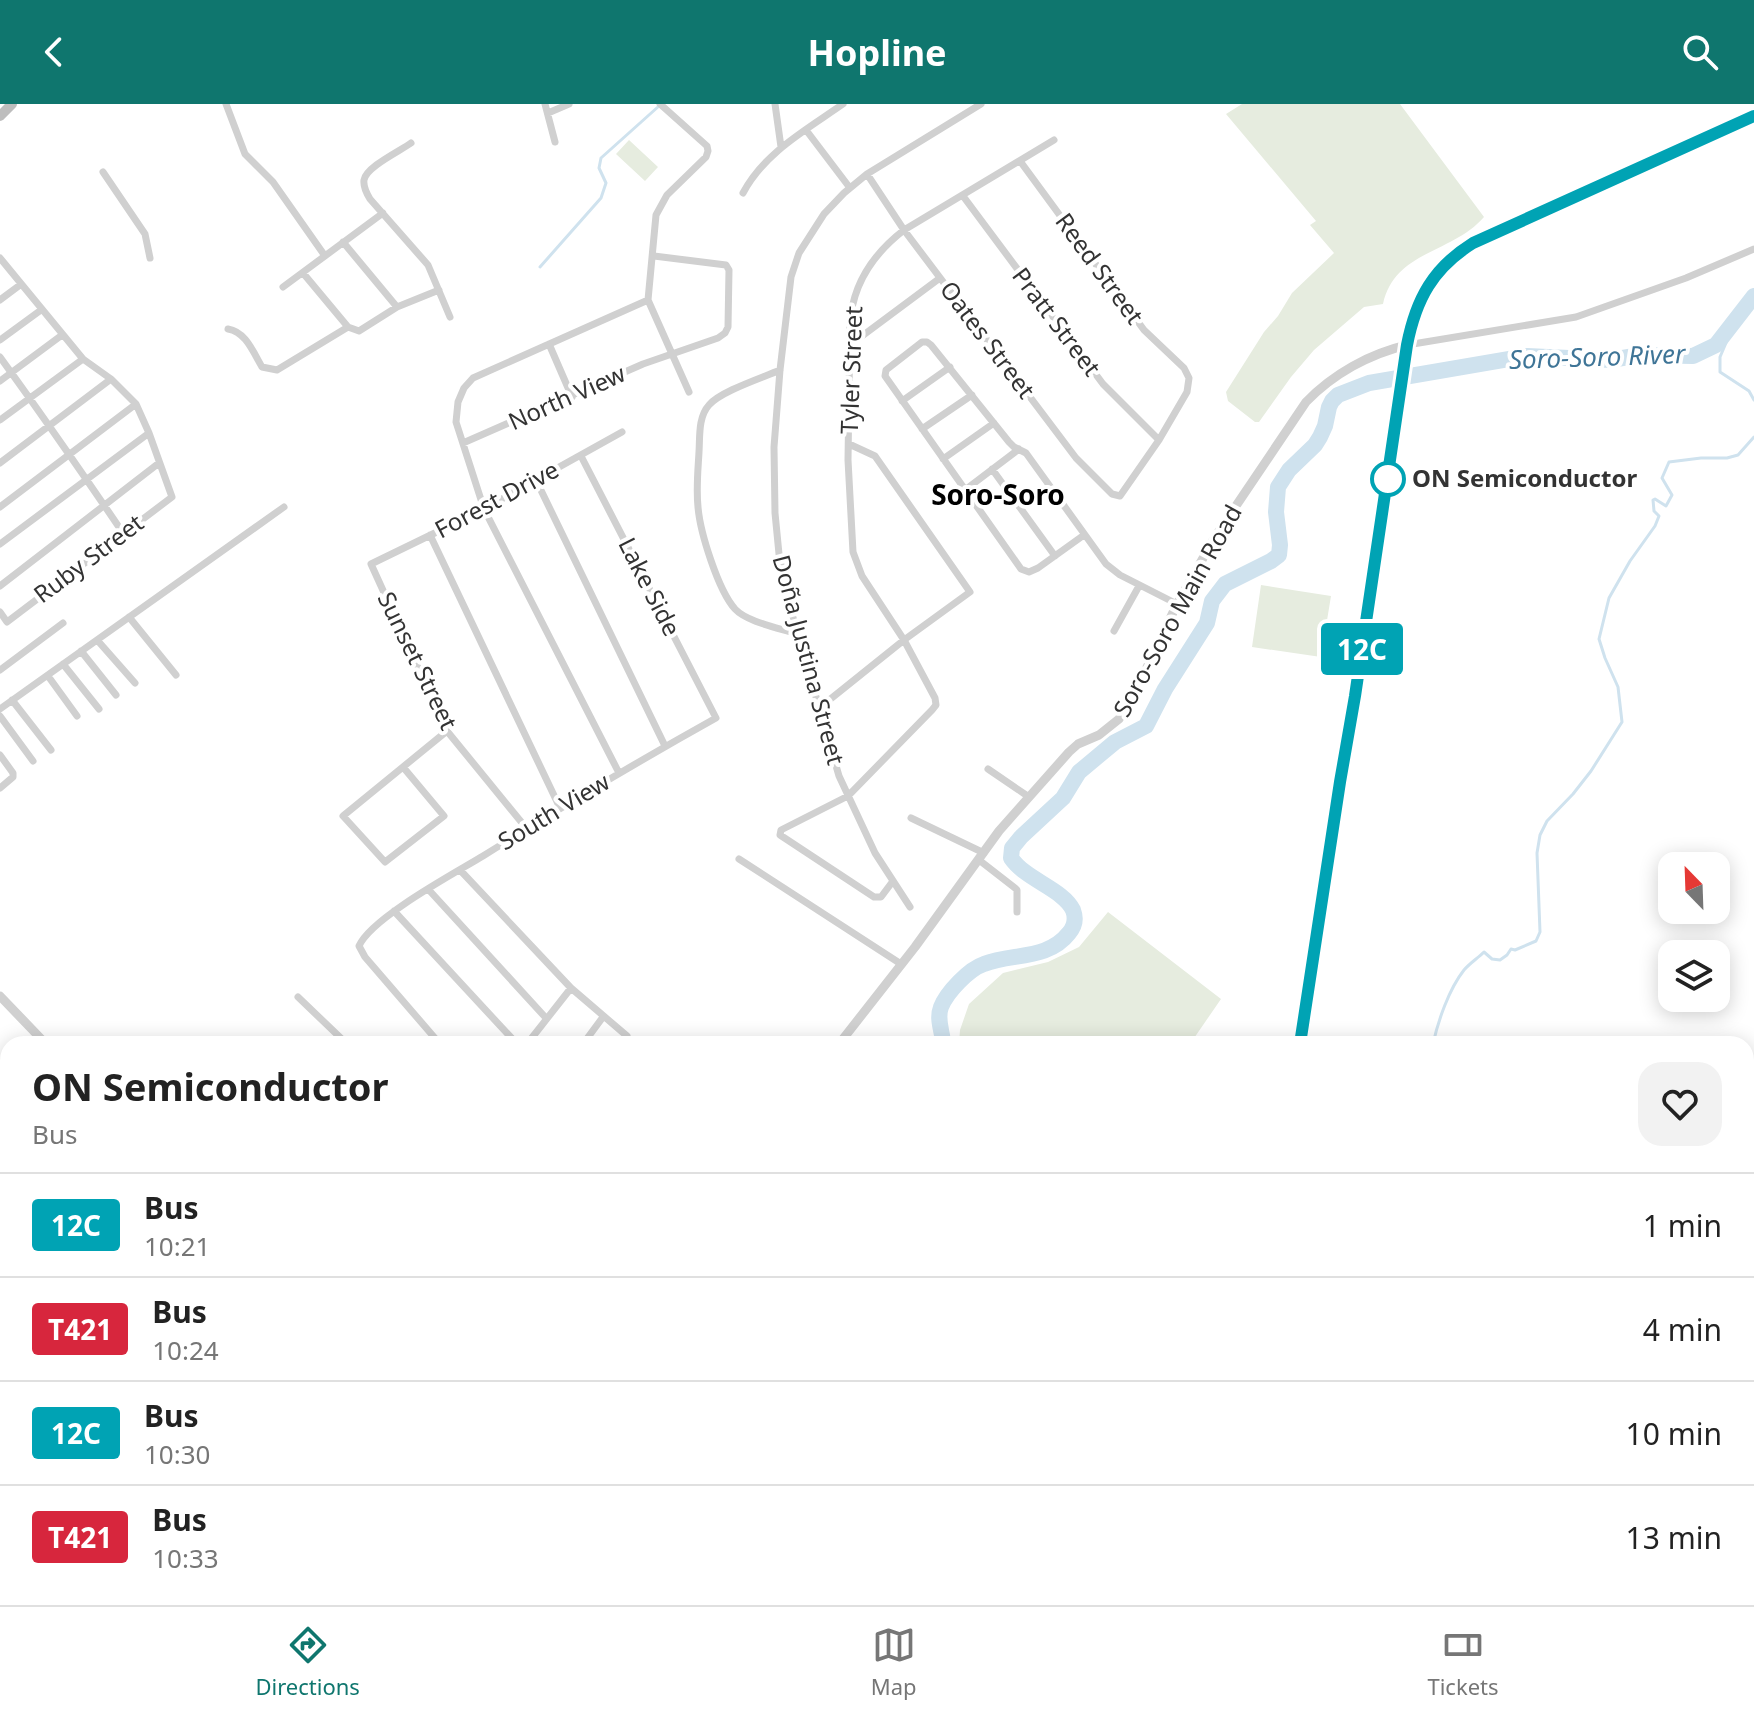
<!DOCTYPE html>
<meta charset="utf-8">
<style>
body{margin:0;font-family:"Noto Sans",sans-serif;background:#f2f2f2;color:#222;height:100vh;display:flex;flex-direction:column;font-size:30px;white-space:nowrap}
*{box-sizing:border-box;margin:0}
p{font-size:26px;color:#767676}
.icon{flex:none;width:44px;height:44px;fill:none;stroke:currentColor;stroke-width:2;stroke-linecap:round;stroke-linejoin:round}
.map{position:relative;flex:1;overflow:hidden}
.sheet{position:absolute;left:0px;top:932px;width:1754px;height:570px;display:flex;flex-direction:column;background:#fff;border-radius:24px 24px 0 0;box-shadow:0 4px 20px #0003}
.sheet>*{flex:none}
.badge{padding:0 16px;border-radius:6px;font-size:28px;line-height:52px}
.needle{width:52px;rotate:337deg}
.buttons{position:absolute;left:1658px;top:748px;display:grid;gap:16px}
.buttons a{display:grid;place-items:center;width:72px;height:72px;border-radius:16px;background:#fff;box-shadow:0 4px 20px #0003;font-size:40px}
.map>.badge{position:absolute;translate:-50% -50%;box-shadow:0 0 0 4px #fff}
.round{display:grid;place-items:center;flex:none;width:84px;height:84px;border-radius:24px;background:#f2f2f2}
.headline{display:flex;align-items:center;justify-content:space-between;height:136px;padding:0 32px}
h1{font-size:38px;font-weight:700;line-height:60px}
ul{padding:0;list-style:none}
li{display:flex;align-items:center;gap:24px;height:104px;padding:0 32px;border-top:2px solid #e0e0e0}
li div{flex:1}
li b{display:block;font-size:30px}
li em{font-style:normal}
li .badge{min-width:88px;font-weight:700;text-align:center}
header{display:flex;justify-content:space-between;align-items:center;height:104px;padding:0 32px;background:#0f766e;color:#fff;font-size:36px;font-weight:700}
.dock{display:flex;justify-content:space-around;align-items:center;height:112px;border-top:2px solid #e0e0e0;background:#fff;font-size:22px;color:#767676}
.dock a{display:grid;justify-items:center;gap:4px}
.dock .current{color:#0f766e}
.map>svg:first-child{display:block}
</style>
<header><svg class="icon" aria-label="back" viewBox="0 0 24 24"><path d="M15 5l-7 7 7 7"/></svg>Hopline<svg class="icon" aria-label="search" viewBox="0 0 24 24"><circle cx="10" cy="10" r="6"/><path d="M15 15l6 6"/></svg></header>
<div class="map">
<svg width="1754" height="1501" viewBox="0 0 1754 1501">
<rect width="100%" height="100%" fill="#fff"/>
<path fill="#e6ecdf" d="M1242,0H1400L1484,113C1452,150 1395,146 1383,200L1364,203L1314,246L1291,273L1259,318H1255L1228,297L1226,288L1264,228L1278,212L1292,189L1334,149L1310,121L1316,117L1226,10Z
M629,36L658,63L645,77L616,50Z
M1261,481L1331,492L1321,553L1252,543Z
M1108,808L1221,895L1190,940H959L960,926L969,900L1003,869L1048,858L1079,843Z
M0,954L8,962V1051L0,1045Z
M0,1477L8,1486V1494H17L24,1501H0Z
M1089,1494H1180L1178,1501H1089Z"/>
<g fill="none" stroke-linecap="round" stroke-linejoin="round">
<path stroke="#cfe2ee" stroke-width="3" d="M540,163L601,94L606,79L599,64L601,54L659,2
M1734,220L1720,253V268L1749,287L1754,296
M1433,940C1438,917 1449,885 1464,866C1470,859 1478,854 1484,848L1492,855L1500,856L1507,851L1511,845L1515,846L1536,837L1540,828L1537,749L1540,731L1547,717L1573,690L1591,667L1622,618L1618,583L1605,554L1599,535L1609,494L1630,457L1655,422L1659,412L1654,407L1653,396L1655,395L1666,402L1672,391L1662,374L1669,358L1701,354H1727L1738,351L1754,333
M1371,1501L1373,1494"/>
<path stroke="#cfe2ee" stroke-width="16" d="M943,940C943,928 936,916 941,903C947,888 969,865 984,860C1013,849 1048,856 1069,829C1075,822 1076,814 1073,806C1063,785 1026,776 1011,754L1012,744L1021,733L1063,694L1079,668L1115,638L1146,622L1165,585L1207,519L1212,497L1225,480L1271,457L1279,451L1280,441L1276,408L1278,383L1289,366L1315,341L1320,333L1325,322L1329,303L1332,297L1338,291L1369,279L1527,252L1611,256L1640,251L1693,252L1716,241L1754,192
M0,1477L8,1486
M17,1494L24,1501"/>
<path stroke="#d0d0d0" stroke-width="6" d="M0,1170L8,1179
M8,1236L2,1248L8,1264
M0,1308L8,1317"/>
<path stroke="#d0d0d0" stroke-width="7" d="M226,0L245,50L273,78L325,152
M545,0L555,38
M660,0L707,42L708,47L706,53L667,91L656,111L648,196L689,288
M775,0L781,43
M548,9L569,0
M806,26L850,84
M411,39C400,47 366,63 364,76C363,83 367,90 370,95L428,161L450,213
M103,68L145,130L150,154
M867,70L904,126L1076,354L1112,390L1120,392L1159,336L1187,288L1189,274L1184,264L1144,226L1020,57
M743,89C765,48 806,26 843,0
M963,92L1103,280L1159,336
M343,138L397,203
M0,154L83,255L111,275L136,300L149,329L172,393L7,518L0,508
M303,169L348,223L359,227L397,203L439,186
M283,183L383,109
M0,196L20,181
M228,225C246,228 253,248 262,263L277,266L348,223
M0,236L41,206
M549,240L572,293
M850,241L940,174
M1407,241L1576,213L1686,174L1754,145
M0,253C42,311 83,370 123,429
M780,266C762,274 721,287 709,301C698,313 700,333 699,348C698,366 696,385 698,403C700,428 718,486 735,505C747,518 779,524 797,530
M0,277L62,231
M902,297L950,263
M0,316L83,255
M922,325L972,291
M463,339L643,260L718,234L725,229L728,223L729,166L726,161L654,152
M943,355L994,319
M0,359L111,275
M992,365L1055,452
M536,376L665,642
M965,386L1019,345
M0,403L136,300
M430,431L560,704
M1084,431L1038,464L1029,468L1021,465L885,272L886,266L922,238H927L931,241L1009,338L1014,343L1026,349L1106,460L1120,471L1177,500
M0,440L149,329
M0,482L159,359
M129,513L176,571
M1114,527L1139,482
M98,537L135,579
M81,547L116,591
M63,560L99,605
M0,566L63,519
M48,572L77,612
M12,596L51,646
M0,605L284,403
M818,605L904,536L970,488L875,352L849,340
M0,612L33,657
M0,651L13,669V673L0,684
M403,663L444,712L385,758L343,712L447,627
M988,665L1029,693
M619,669L484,405L456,318L458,298L464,284L473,274L648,196
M911,714L984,749
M527,725L447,627L371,460L484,405L622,328
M739,755L901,860
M979,756L1015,784L1017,786V808
M460,766L571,884L627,932
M893,777L881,793H874L780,731L781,726L848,692L932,606L936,601L935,594L904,536L862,472L853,448L848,356L850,221C852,180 873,150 904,126L1054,36
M428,785L546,914
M910,803L875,749L839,672L787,493L779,450L775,409L774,343L780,266L791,173L799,149L824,110L844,89L867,70L981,0
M394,807L517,940
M298,893L347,940
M440,940L365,853L359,842C371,814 455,769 483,752C560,704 637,658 716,614L581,352
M527,940L571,884
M583,940L603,913
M0,1388L8,1390
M232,1494L243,1501
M412,1501L417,1494
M1224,1501L1225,1494
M1271,1501L1272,1494"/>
<path stroke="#d0d0d0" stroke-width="9" d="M0,892L46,940
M839,940L915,843L999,727L1069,648L1078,640L1099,631L1119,615L1141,576L1177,500L1215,433L1306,298C1333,270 1369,250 1407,241"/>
<path stroke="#bdbdbd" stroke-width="10" d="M0,12L12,0"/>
<path stroke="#a2a2a2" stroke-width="12" d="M1300,940L1340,678L1351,619L1407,241C1416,194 1432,164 1473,139L1754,12
M1186,1501L1188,1494
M1198,1501V1494"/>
<path stroke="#9a9a9a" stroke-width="14" d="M0,1066L8,1071
M0,1103L8,1109
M759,1494L773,1501
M817,1494L831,1501
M1080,1494L1081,1501
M1033,1501L1037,1494
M1054,1501V1494
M1065,1501L1066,1494"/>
</g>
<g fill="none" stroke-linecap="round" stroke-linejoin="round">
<g stroke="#fff" stroke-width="18">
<path id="line" d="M1300,940L1340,678L1355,592L1407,241C1416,195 1433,164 1473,139L1754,12"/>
</g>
<use href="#line" stroke="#00a3b4" stroke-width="12"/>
</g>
<circle fill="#fff" stroke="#00a3b4" stroke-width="4" cx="1388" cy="375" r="16"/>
<g text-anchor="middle" stroke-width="8" stroke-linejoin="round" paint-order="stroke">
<g font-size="24" fill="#333" stroke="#fff">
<text transform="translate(1099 165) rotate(54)" y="8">Reed Street</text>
<text transform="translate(1056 218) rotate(53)" y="8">Pratt Street</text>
<text transform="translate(987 236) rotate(53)" y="8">Oates Street</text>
<text transform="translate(852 266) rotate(-88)" y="8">Tyler Street</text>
<text transform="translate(567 294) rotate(-24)" y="8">North View</text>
<text transform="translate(497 396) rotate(-28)" y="8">Forest Drive</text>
<text transform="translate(89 455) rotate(-37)" y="8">Ruby Street</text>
<text transform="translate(649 483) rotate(63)" y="8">Lake Side</text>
<text transform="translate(1178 507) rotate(-61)" y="8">Soro-Soro Main Road</text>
<text transform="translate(808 556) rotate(75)" y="8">Doña Justina Street</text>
<text transform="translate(417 557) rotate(64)" y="8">Sunset Street</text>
<text transform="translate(554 708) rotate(-31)" y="8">South View</text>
</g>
<g font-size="24" font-weight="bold" fill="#333" stroke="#fff" text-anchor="start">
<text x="1412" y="383">ON Semiconductor</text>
</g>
<g font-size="26" font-style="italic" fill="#3f7597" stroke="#fff">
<text transform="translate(1597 253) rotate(-2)" y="9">Soro-Soro River</text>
</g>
<g font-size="28" font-weight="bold" fill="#000" stroke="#fff">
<text x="998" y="401">Soro-Soro</text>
</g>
</g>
</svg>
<div class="buttons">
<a><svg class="needle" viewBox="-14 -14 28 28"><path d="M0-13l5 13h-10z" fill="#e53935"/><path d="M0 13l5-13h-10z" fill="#767676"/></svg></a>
<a><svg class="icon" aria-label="layers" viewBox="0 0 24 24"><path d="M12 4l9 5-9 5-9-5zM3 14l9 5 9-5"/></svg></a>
</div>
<b class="badge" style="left:1362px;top:545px;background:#00a3b4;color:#fff">12C</b>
<section class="sheet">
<div class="headline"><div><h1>ON Semiconductor</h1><p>Bus</p></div><a class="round"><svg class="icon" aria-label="heart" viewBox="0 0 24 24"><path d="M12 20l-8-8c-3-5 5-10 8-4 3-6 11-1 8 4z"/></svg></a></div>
<ul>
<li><span class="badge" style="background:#00a3b4;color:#fff">12C</span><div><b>Bus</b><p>10:21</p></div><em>1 min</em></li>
<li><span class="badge" style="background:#d7263d;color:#fff">T421</span><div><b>Bus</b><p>10:24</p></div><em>4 min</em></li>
<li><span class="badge" style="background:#00a3b4;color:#fff">12C</span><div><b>Bus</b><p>10:30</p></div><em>10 min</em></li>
<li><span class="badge" style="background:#d7263d;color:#fff">T421</span><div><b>Bus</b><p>10:33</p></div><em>13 min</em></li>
</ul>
</section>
</div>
<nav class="dock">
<a class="current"><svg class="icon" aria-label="directions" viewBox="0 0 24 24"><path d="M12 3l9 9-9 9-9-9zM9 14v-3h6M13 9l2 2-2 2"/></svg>Directions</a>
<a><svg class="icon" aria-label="map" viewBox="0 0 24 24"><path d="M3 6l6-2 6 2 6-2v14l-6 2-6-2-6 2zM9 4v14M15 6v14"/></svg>Map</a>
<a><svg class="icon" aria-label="tickets" viewBox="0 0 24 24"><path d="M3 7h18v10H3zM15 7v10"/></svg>Tickets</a>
</nav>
